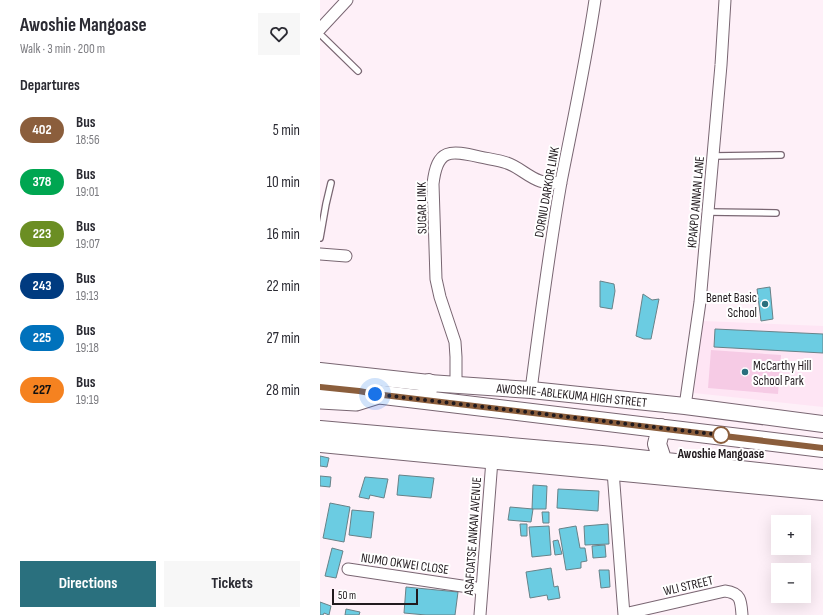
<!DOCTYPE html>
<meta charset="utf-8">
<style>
body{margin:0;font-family:"Sofia Sans Condensed",sans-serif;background:#f7f7f7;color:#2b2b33;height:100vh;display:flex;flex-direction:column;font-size:15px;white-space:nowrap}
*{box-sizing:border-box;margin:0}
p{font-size:13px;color:#7c7c81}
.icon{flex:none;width:22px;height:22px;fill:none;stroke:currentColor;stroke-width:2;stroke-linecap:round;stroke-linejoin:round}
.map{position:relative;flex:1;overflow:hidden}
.sheet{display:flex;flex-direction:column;background:#fff;width:320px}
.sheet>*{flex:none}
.badge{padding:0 8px;border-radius:13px;font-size:14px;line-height:26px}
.controls{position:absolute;left:451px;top:515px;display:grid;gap:8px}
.controls a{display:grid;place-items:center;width:40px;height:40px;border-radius:0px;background:#fff;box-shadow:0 4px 16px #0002;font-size:20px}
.scale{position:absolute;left:12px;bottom:10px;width:86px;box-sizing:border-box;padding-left:4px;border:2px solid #211a1e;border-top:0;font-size:11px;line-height:14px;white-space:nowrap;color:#211a1e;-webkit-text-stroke:3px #fff;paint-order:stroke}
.you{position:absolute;width:20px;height:20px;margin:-10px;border:3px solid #fff;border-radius:50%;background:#1a73e8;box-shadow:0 0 0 6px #1a73e833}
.map>.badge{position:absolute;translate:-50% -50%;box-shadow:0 0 0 2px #fff}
h2{padding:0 20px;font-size:15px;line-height:36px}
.round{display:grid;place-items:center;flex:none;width:42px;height:42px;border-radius:0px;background:#f7f7f7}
.summary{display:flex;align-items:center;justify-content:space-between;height:68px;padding:0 20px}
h1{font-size:19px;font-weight:700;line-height:30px}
.primary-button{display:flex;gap:8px;margin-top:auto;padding:8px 20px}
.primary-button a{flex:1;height:46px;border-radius:0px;background:#2a707e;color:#fff;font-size:16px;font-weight:700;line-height:46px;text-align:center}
.primary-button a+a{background:#f7f7f7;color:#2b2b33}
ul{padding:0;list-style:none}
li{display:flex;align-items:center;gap:12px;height:52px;padding:0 20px}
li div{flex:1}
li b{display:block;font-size:15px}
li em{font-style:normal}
li .badge{min-width:44px;font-weight:700;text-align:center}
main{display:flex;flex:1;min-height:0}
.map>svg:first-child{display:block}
</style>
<main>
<section class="sheet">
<div class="summary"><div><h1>Awoshie Mangoase</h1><p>Walk · 3 min · 200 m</p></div><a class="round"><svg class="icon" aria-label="heart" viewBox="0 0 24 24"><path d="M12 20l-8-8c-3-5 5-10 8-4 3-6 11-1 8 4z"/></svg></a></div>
<h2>Departures</h2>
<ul>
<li><span class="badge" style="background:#8b5e3c;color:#fff">402</span><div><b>Bus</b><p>18:56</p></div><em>5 min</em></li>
<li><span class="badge" style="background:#00a651;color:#fff">378</span><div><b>Bus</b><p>19:01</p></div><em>10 min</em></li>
<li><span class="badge" style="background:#6b8e23;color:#fff">223</span><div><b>Bus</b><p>19:07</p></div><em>16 min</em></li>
<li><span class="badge" style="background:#003b80;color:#fff">243</span><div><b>Bus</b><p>19:13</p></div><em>22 min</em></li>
<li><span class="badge" style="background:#0072bc;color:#fff">225</span><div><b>Bus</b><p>19:18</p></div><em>27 min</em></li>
<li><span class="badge" style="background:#f58220;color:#111">227</span><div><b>Bus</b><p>19:19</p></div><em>28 min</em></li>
</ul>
<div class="primary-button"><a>Directions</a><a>Tickets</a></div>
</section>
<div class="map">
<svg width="503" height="615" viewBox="0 0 503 615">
<rect width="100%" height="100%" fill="#fef0f8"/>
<path fill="#fee5f4" d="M383,321L503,326V407L374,393Z"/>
<path fill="#f6cbe5" d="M391,350L461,355L458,394L388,388Z"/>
<path fill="#6bcce2" stroke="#688288" d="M280,281L294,284L295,291L292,309L280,307Z
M450,287L453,319L441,321L437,289Z
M323,294L332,300L339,299L331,339H324L316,336Z
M395,329L503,334V353L394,347Z
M0,456L9,458L7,467L0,466Z
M79,475L114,478L111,498L77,495Z
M0,476L11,477L10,487L0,486Z
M45,477L68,479L64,498L50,495L49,499L39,497Z
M213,485L227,486L226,509H212Z
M238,489L279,491L278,511L237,508Z
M10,503L30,507L24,542L3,538Z
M190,507L213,509L211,522L188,520Z
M32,510L54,512L51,538L29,535Z
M222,512H229V523H223Z
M200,524H207V536H201Z
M288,524L289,544L265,545L264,526Z
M229,526L231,555L212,557L209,527Z
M256,526L260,548H265L267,561L261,562V568L246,570L239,529Z
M238,540L242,554L235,555L233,541Z
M285,545L286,557L273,558L272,546Z
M12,548L23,551L16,578L5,576Z
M231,568L234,587L238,586L240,598L228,600L227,595L210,598L206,572Z
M279,570H289L290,587L281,588Z
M86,587L138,592L135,615H106L84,613Z
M0,602L11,606L9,615L4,613L3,615H0Z
M26,609L40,612L39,615H25Z"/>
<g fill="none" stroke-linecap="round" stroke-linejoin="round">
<g stroke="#796672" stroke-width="8">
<path id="lane" d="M0,34L38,71
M393,156L461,155
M388,212L456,213
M0,238L6,204L11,183"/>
</g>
<g stroke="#796672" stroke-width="13">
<path id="street" d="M0,29L27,0
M0,254L26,256
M136,384V357L135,342L120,297L116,279L113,184C117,148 130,150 160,157C169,159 179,160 187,163C199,167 208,177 220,181C226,183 234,182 241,183
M211,390C220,320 229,251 241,182C253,121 266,61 275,0
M365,406L380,302L401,65L405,0
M293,471L304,615
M28,569L162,589
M304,614L405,591C421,593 421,601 422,615
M160,615L172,460"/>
</g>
<g stroke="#796672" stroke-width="18">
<g id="secondary">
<path id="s1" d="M0,371L109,383L211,390L365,406L503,424"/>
<path d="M0,444L503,492"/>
</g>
</g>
<g stroke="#796672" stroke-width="20">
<path id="primary" d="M0,387L39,391L55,394L503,448
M106,400L109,383
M341,428L337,444L343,462
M0,430L282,455L503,479"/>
</g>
<g stroke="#796672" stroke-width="23">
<path id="highway" d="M0,398L36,400L55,394"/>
</g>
<use href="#lane" stroke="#fff" stroke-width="5.5"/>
<use href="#street" stroke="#fff" stroke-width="11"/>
<use href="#secondary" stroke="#fff" stroke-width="16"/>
<use href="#primary" stroke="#fff" stroke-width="18"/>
<use href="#highway" stroke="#fff" stroke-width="21"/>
</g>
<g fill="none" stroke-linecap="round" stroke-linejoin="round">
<g stroke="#fff" stroke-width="9">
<path id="line" d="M0,387L39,391L55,394L503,448"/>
</g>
<use href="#line" stroke="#8b5e3c" stroke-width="6"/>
<path stroke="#211a1e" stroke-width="4" stroke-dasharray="0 7.2" d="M55,394L401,435"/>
</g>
<g fill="#2a707e" stroke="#fff" stroke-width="1.5">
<circle cx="445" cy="304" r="4"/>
<circle cx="425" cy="372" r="4"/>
</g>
<circle fill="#fff" stroke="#8b5e3c" stroke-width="2" cx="401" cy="435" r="8"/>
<g text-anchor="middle" stroke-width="4" stroke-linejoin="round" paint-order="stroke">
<g font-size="13" fill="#211a1e" stroke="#fff">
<text transform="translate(226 192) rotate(-80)" y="5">DORNU DARKOR LINK</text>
<text transform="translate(375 202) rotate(-85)" y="5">KPAKPO ANNAN LANE</text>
<text transform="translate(101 208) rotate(-91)" y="5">SUGAR LINK</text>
<text dy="5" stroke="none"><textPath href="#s1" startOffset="253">AWOSHIE-ABLEKUMA HIGH STREET</textPath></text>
<text transform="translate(152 536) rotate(-86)" y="5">ASAFOATSE ANKAN AVENUE</text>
<text transform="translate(85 563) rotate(8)" y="5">NUMO OKWEI CLOSE</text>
<text transform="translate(368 585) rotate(-13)" y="5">WLI STREET</text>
</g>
<g font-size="13" fill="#211a1e" stroke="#fff" text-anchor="end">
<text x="437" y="302">Benet Basic<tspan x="437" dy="15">School</tspan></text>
<text x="433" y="370" text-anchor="start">McCarthy Hill<tspan x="433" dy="15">School Park</tspan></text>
</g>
<g font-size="13" font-weight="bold" fill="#211a1e" stroke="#fff">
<text x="401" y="458">Awoshie Mangoase</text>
</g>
</g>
</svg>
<div class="controls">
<a>+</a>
<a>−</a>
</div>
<div class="scale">50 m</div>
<div class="you" style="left:55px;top:394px"></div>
</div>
</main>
